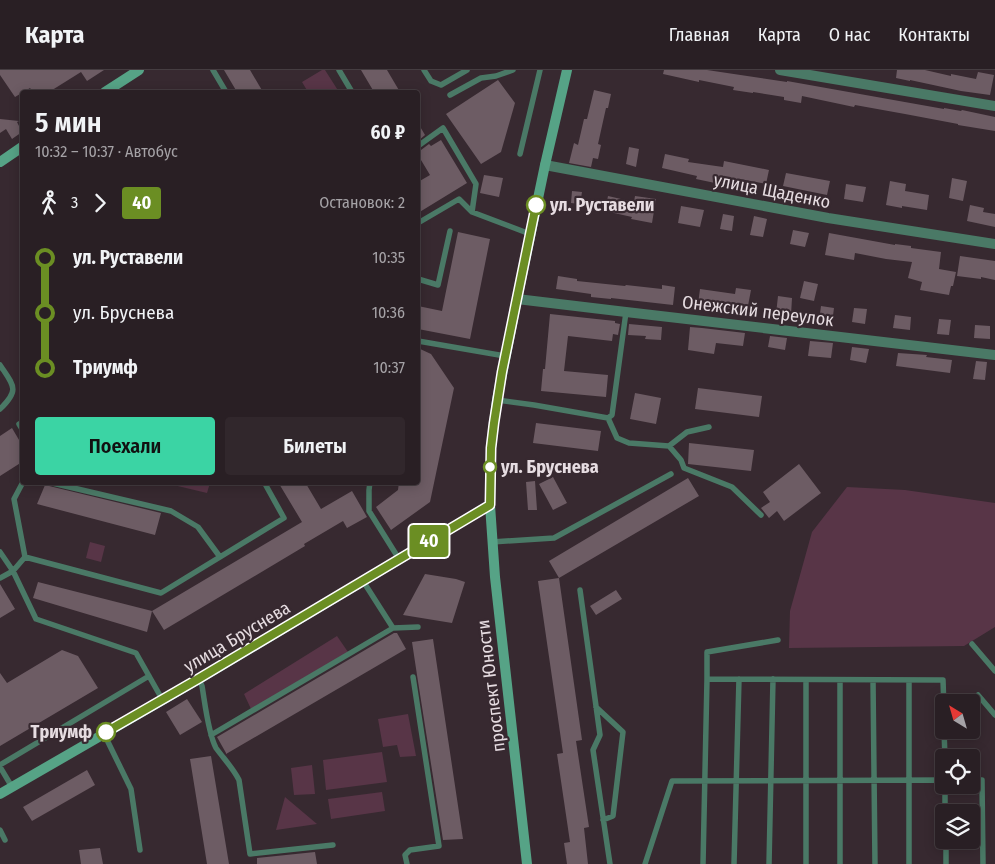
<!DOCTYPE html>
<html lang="ru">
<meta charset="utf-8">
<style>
body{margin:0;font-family:"Fira Sans Condensed",sans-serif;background:#31272c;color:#f1f3f6;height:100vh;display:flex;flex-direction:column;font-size:19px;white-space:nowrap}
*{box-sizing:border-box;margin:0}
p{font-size:16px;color:#a5a2a6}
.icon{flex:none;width:28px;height:28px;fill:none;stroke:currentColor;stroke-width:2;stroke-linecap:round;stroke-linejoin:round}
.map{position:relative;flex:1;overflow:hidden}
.details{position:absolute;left:20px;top:20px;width:400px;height:395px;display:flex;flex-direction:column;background:#291f24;border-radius:5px;box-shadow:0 2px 12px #0003,0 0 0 1px #453d41}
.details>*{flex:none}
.badge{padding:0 10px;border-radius:4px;font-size:18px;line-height:32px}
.needle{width:32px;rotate:323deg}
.tools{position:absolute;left:935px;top:624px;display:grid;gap:10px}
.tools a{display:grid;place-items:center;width:45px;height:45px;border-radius:5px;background:#291f24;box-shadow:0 2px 12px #0003,0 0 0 1px #453d41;font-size:25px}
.map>.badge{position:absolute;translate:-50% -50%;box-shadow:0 0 0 2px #fff}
.legs{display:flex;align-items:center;gap:8px;height:55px;padding:0 15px;font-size:16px}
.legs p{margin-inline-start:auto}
.headline{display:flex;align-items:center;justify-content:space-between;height:85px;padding:0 15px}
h1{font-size:28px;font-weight:600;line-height:38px}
.action{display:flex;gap:10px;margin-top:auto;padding:10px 15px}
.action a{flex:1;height:58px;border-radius:5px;background:#3bd4a4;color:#111;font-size:20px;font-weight:600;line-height:58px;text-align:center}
.action a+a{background:#31272c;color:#f1f3f6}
ul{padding:0 15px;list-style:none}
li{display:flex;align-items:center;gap:18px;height:55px;font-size:19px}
li i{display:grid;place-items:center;width:8px;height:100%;margin:0 6px;background:currentColor}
li i::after{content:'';width:12px;height:12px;margin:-6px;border:4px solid;border-radius:50%;background:#291f24}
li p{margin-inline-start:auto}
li:first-child i{background:linear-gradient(#0000 50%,currentColor 0)}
li:last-child i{background:linear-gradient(currentColor 50%,#0000 0)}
header{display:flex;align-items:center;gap:30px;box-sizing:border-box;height:70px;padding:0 25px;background:#291f24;border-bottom:1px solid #453d41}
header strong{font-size:24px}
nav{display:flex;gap:28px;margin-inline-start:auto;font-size:18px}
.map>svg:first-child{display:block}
</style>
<header>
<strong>Карта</strong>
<nav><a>Главная</a><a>Карта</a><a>О нас</a><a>Контакты</a></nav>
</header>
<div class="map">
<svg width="995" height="794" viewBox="0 0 995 794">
<rect width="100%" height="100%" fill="#372930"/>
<path fill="#583547" d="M322,0H325L339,22H308L302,12Z
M165,413L210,412V413L207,423Z
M847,417L905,420L995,433V557L964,576L789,578L790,541L812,462Z
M90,472L105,476L101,492L86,488Z
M337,566L348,582L251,639L244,624Z
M408,644L416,686L400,687L397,675L383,677L378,649Z
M382,682L387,712L326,720L323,690Z
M312,695L315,724L294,725L291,698Z
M382,722L385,741L331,749L328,729Z
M285,727L317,754L276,760Z"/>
<path fill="#6d5c64" d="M0,0H104L87,11L81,2L49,22H33L30,18L15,27L0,5Z
M224,0H250L263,22H237Z
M361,0H387L400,22H374Z
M664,0H707L787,12V11L944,39V38L961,41L962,40L995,47V61L958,55V54L905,44L855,35L854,37L802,26L801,33L784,30V27L753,22V23L733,20L734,17L699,10V12L663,4Z
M897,0H925L951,6V4L976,9L978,2L994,5L990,25L961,21L910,10V11L896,8Z
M498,10L515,33L501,82L481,94L446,44Z
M594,20L611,24L608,38H606L598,74L601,75L598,89L593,88L591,97L569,93L574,73L578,75L584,49H587Z
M0,49L19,51L17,52L22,62L12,69L6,59L0,63Z
M418,53L425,65L418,71Z
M441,70L467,113L418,143V112L430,105L418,85V81L421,80L429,74L431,76Z
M629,77L639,79L636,97L626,94Z
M665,84L689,89L688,92L723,97L724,91L769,100L766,114L740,109L739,111L716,107L715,113L696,109L697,106L662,98Z
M786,103L830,111L827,125L783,116Z
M484,105L503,108L499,127L480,123Z
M952,108L967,111L963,131L949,128Z
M890,111L906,114L905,121L929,125L927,140L902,136V138L886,135Z
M846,114L866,117L863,132L844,129Z
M572,121L582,122L580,134L571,133Z
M608,126L634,132L635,126L656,129L652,153L631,149L632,147L605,141Z
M970,135L984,138L983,142L995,144V157L967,151Z
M681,136L704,140L700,157L678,153Z
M723,144L734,146L732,161L720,159Z
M754,146L767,149L763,167L750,165Z
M793,160L809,163L805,177L790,174Z
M458,162L490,169L470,269L418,259V236L442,241Z
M829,163L895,175V174L911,176V178L941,182L939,199L956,202L953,216H951L949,225L920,220L922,212L908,208L912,192L886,189L855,183L854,190L825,185Z
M960,186L995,191V210L981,207V209L957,206Z
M558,206L577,209V211L625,216L626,215L662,219V215L675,217L673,235L611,228V229L591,227V224L556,219Z
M804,211L818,214L814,231L800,228Z
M736,218L751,220L747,241L698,234L700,219L735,224Z
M778,226L792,228L791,245L776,244Z
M821,236L834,238L832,253L819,251Z
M854,238L867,239L865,254L852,252Z
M550,244L615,251V253L620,254L618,265L613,264L612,271L568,266L564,301L608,305L606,327L541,321L543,299H545Z
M895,245L911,247L910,260L893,258Z
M939,249L951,250L949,265L937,264Z
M629,254L662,257L661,270L645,269L646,266L628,265Z
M975,255L990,256V269L974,268Z
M690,257L702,258L745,263L743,276L716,273L714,284L688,280Z
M770,266L787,268L785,280L768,277Z
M810,271L833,273L831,288L808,286Z
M852,277L869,279L866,293L850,290Z
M418,278L431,284L454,318L430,432L391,460L376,437L398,420L399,412H418Z
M898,283L927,285L926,287L952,290L950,303L896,296Z
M976,291L987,292L985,310L973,309Z
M698,318L762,326L759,347L695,339Z
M635,323L661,328L656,354L630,349Z
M536,353L601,361L598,381L533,373Z
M12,358L22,375V392L0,406V366Z
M689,373L754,380L751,401L688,394Z
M799,394L821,423L784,451L777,441L769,448L761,438L770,432L763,422Z
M553,407L567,433L553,440L539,414Z
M688,408L699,426L559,508L549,491Z
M535,411L537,440H528L526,412Z
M278,412H305L321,439L352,421L367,447L347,458L343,451L304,474L305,476L164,560L152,541L302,452Z
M45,415L161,443L155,465L37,434Z
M425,504L456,509L465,512L452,553L403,545Z
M559,508L582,670L576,671L589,757L584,758L588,794H567L564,773L570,772L557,684L563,683L538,511Z
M38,512L152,541L147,562L33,528Z
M0,514L15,539L0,548Z
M616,520L622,529L596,545L590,536Z
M394,563H397L406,579L226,684V683L217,667Z
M433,569L463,769L443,770L417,605L412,572Z
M62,580L78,586L98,618L0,676V603L7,613Z
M187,629L202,652L180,665L166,642Z
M211,686L229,794H207L190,689Z
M87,700L95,715L32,751L23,737Z
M100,778L103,794H81L79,780Z
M315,782L317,794H257V788Z"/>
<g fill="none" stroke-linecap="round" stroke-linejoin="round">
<path stroke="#4a7966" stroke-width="5.5" d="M213,0L226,22
M339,0L352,22
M424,0L431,11L441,15L467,0
M450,25L481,8L496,6L513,0
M418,76L443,58L476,114L472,142
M520,84L540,0
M418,153L459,129L472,142L530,164
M418,209L438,215L450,161
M418,271L505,286
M0,295C14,316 20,320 0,339
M497,330L534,335L608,348L612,345L626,242
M608,348L617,368L629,373L669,376L687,362L709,357
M19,354L22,359
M669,376L681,390L684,398L732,417L761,445
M23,412L14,429L25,487
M48,412L171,441L198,457L220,487
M370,412L369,420V441L399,489
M492,472L554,468L671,404
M0,482L13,501L25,487L161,523L284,448L264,412
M0,508L13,501L36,549L136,583L162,629
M580,520L600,665L593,680L610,794
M393,558L418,557
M972,574L995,601
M199,609L202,616C205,633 208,663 216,678C224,689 233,698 239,710L250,784L333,775
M707,609V582L778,570
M840,610V794
M873,610L875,794
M909,610V794
M978,625L995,645
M596,637L623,662L613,746L603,750
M944,660L945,688
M106,662L108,672L131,719L140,780
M211,665L393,558L363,511
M0,695L149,606
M0,697L12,717
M971,710H982L983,794
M945,715V742
M0,760L5,770
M946,770V794
M407,794L405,785L410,780L439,776L413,607
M645,794L672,711L944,710
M703,794L707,609L943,610L944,639
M734,794L739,609
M769,794L773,609
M806,794V610"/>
<path stroke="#4a7966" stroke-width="10" d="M780,0L995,36
M545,95L828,148L995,174
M517,229L626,242L995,285"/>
<path stroke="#56a386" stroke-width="10" d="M105,22L139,0
M0,92L22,77
M0,724L199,609L490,435
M527,794L495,507L490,435L491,378L497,330L517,229L545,95L567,0"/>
</g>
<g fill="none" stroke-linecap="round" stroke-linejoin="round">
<g stroke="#fff" stroke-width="11">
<path id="line-1" d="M106,662L198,609L490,435L491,378L494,353L502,302L536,135"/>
</g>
<use href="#line-1" stroke="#6b8e23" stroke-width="8"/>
</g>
<g fill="#fff" stroke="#6b8e23" stroke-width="2.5">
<circle cx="536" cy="135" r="9"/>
<circle cx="490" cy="397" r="6"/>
<circle cx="106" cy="662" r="9"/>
</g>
<g text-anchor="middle" stroke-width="4.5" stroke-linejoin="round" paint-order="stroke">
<g font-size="18" fill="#e6dce1" stroke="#372930">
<text transform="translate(772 121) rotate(11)" y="6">улица Щаденко</text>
<text transform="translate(758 241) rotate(7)" y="6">Онежский переулок</text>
<text transform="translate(237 567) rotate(-31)" y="6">улица Бруснева</text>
<text transform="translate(491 616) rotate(-97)" y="6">проспект Юности</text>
</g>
<g font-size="18" font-weight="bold" fill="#e6dce1" stroke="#372930" text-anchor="start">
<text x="550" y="141">ул. Руставели</text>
<text x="501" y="403">ул. Бруснева</text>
<text x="92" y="668" text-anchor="end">Триумф</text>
</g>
</g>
</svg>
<div class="tools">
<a><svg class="needle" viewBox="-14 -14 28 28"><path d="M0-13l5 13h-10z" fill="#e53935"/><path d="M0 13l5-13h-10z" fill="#a5a2a6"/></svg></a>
<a><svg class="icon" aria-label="locate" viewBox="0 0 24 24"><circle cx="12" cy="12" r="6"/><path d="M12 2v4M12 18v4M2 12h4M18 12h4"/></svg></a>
<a><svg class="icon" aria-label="layers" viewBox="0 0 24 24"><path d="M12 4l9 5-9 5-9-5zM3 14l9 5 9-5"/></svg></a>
</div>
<b class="badge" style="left:429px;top:471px;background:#6b8e23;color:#fff">40</b>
<section class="details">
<div class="headline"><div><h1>5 мин</h1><p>10:32 – 10:37 · Автобус</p></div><b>60 ₽</b></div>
<div class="legs"><svg class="icon" aria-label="walk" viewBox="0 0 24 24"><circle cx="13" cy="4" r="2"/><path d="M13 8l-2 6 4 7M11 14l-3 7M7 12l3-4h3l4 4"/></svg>3<svg class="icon" aria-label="forward" viewBox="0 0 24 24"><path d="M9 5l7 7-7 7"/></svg><b class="badge" style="background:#6b8e23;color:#fff">40</b><p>Остановок: 2</p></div>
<ul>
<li><i style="color:#6b8e23"></i><b>ул. Руставели</b><p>10:35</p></li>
<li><i style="color:#6b8e23"></i><span>ул. Бруснева</span><p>10:36</p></li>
<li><i style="color:#6b8e23"></i><b>Триумф</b><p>10:37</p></li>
</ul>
<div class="action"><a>Поехали</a><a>Билеты</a></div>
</section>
</div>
